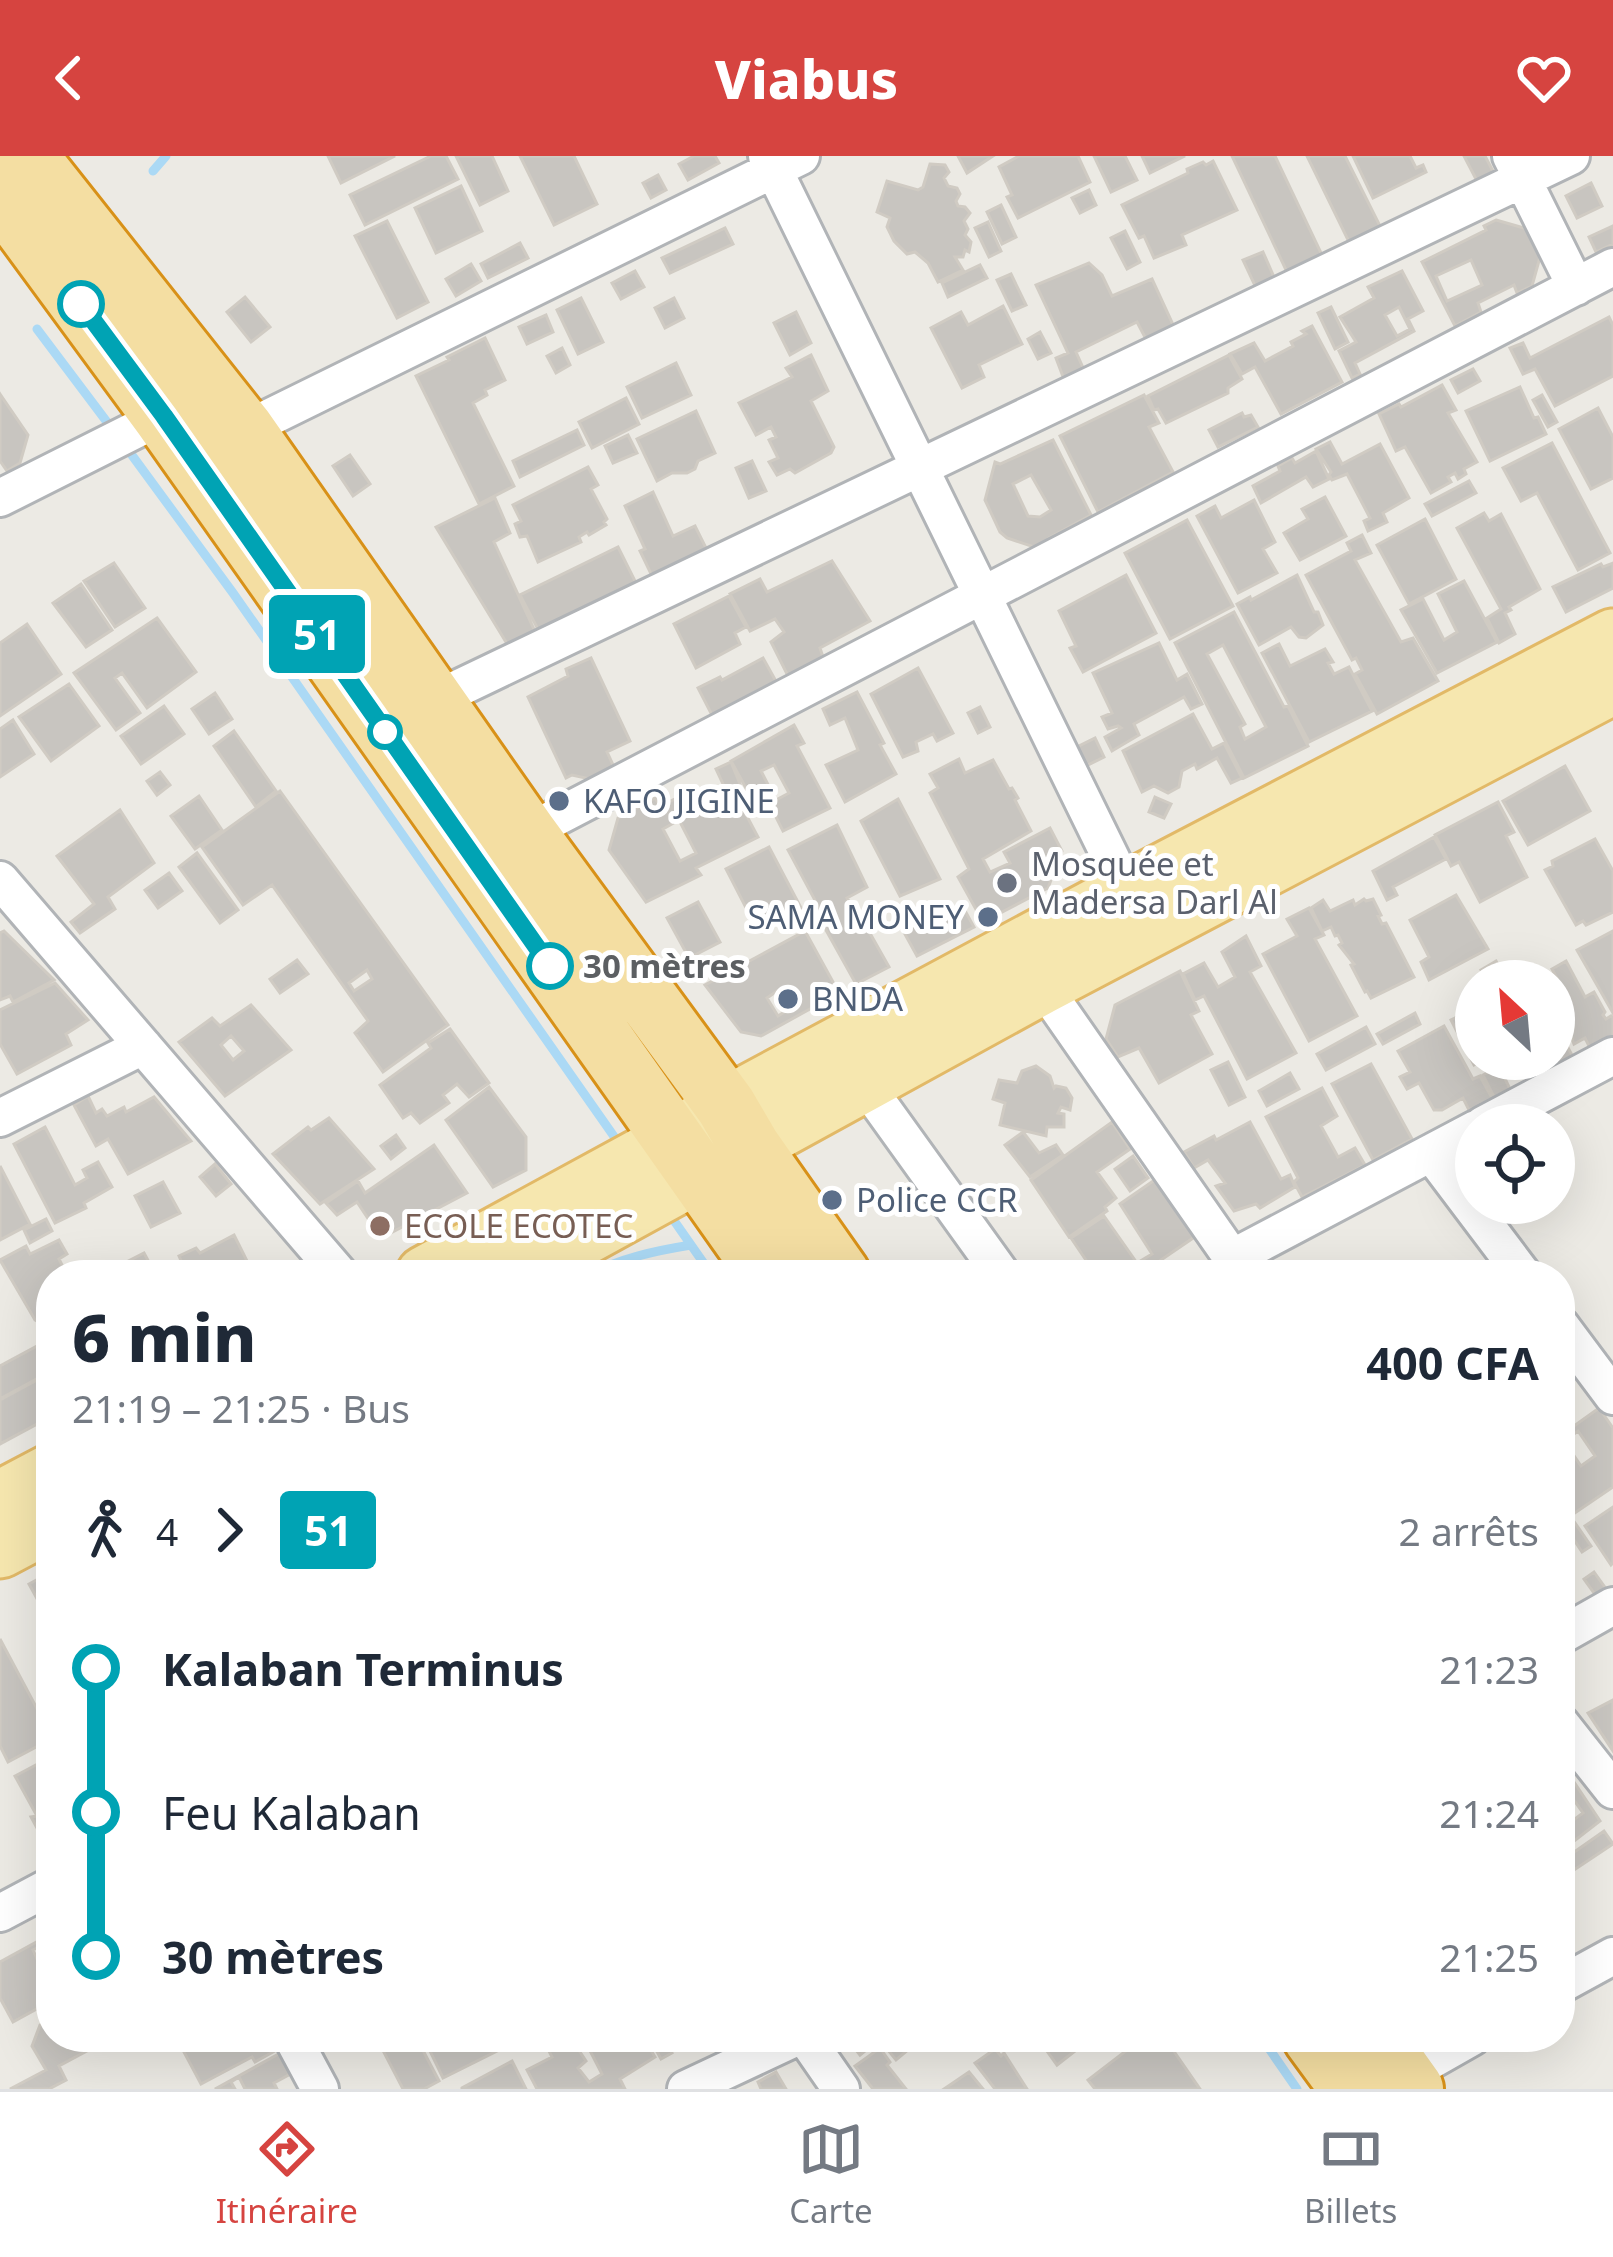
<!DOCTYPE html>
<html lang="fr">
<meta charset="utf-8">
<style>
body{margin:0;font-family:"Noto Sans",sans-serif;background:#f2f2f3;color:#1f2937;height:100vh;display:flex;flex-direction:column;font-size:45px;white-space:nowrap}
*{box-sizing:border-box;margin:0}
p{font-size:39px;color:#747a83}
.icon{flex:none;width:66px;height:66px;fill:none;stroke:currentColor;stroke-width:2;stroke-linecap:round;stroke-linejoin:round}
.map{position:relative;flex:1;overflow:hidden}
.panel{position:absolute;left:36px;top:1104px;width:1539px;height:792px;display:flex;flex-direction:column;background:#fff;border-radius:48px;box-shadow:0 12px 48px #0002}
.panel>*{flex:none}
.badge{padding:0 24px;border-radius:9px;font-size:42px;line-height:78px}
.needle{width:78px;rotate:334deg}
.controls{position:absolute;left:1455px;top:804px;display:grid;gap:24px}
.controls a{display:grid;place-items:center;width:120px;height:120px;border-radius:50%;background:#fff;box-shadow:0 12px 48px #0002;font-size:60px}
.map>.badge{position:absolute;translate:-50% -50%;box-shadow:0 0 0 6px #fff}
.legs{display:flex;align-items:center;gap:18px;height:132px;padding:0 36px;font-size:39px}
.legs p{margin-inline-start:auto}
.head{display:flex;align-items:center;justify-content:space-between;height:204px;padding:0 36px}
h1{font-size:66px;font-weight:800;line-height:90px}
ul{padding:0 36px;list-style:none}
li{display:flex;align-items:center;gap:42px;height:144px;font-size:45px}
li i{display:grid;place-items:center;width:18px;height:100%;margin:0 15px;background:currentColor}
li i::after{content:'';width:30px;height:30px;margin:-15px;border:9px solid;border-radius:50%;background:#fff}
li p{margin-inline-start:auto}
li:first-child i{background:linear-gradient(#0000 50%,currentColor 0)}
li:last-child i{background:linear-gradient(currentColor 50%,#0000 0)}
header{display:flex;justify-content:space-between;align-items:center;height:156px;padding:0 36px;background:#d64440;color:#fff;font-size:54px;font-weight:800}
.tabs{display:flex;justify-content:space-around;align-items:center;height:168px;border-top:3px solid #e0e1e3;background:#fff;font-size:33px;color:#747a83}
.tabs a{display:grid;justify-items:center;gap:6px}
.tabs .active{color:#d64440}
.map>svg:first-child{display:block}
</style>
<header><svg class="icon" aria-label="back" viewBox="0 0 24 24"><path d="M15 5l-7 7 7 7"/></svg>Viabus<svg class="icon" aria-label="heart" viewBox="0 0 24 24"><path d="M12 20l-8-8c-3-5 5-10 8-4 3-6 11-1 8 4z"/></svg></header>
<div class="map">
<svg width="1613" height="1933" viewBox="0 0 1613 1933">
<rect width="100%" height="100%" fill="#eceae4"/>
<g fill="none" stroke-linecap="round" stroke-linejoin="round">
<path stroke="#abd9f5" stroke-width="9" d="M153,15L166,0
M37,173L113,274
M123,287L233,437L620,989
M668,1056L712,1119
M588,1119C622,1102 654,1095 691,1089
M1261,1881L1297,1933"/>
</g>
<path fill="#c8c5c0" stroke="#d0cbc3" stroke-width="3" fill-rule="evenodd" d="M328,0H395L341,27Z
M431,0H446L458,23L365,69L350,39Z
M456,0H492L508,35L480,49Z
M520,0H574L597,48L554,69Z
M694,0H715L719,7L688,24L679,8Z
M958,0H993L967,17Z
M1019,0H1078L1090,26L1018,62L1007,41L1012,39L999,11Z
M1094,0H1125L1137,24L1111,36Z
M1142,0H1185L1150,17Z
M1232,0H1275L1322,99L1287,116Z
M1307,0H1345L1381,72L1350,88Z
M1353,0H1410L1416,12L1423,9L1426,16L1373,42Z
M1464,0H1485L1494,17L1477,25Z
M1213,5L1237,54L1182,79L1186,89L1154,102L1144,80L1139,82L1122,49L1188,17L1187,13L1203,6L1206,9Z
M930,8L945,9L949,16L944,22L948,30L957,32L960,38L956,45L958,50L965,51L970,57L964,65L968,73L965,79L971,86L969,96L965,94L963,101H955L963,114L938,126L928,107L915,96L907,98L894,85L887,71L890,62L877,56L887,25L918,34L923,31Z
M658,19L666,34L651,42L643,27Z
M1591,27L1602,50L1577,62L1566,40Z
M461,30L482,75L436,97L415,52Z
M1089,34L1096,49L1080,57L1072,42Z
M1001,49L1016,81L1002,88L987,56Z
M1496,64L1531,74L1542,94L1532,130L1517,137L1514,129L1478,147L1481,156L1455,170L1422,106L1486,74L1484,70ZM1471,104L1482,129L1447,145L1436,120Z
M387,65L428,146L397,162L355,80Z
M988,66L1001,95L989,101L975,72Z
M1613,70V88L1596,96L1589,81Z
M725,72L733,88L670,117L662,102Z
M1125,75L1140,106L1127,113L1111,82Z
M520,87L528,102L488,122L481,108Z
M1263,96L1277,128L1258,136L1243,104Z
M1089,107L1102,119L1112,140L1152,123L1175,173L1147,185L1137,166L1076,196L1084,214L1065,226L1056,202L1068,197L1036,129Z
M471,108L481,125L456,140L446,123Z
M980,109L987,122L948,141L942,127Z
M635,115L644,131L621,143L612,127Z
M1402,115L1423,155L1408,163L1414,175L1355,207L1360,218L1352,222L1339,195L1356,186L1340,161L1374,142L1368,131ZM1399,151L1410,173L1397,180L1385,159Z
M1011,118L1026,149L1012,155L997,124Z
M245,141L270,171L251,186L227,156Z
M581,142L603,186L578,198L557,154Z
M674,142L684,162L665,172L655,152Z
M1003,150L1022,188L979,209L984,221L962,232L931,172L961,156L968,169Z
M1331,151L1348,186L1335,193L1318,157Z
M796,156L811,187L790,199L774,167Z
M546,159L553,176L527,188L519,171Z
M1609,161L1613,169V220L1555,250L1535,213L1523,218L1510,192L1523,187L1530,202Z
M1312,170L1342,226L1281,258L1255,211L1242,218L1230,198L1254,187L1265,205L1293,190L1291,186L1306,178L1302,175Z
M1040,176L1051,197L1038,203L1028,183Z
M485,182L505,224L485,234L487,239L473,247L514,330L479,348L416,220L449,204L447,201Z
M562,192L570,209L556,217L547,200Z
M811,199L828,235L811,245L834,291L831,297L795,317L790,313L777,319L769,306L778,302L769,284L776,281L771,271L756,279L739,247L792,221L786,212Z
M1229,199L1242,223L1228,232V237L1166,267L1158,253L1154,254L1148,240Z
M676,207L691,239L642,262L627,231Z
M1473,213L1480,225L1458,237L1451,224Z
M1442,229L1456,254L1448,257L1477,306L1464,313L1466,318L1458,323L1455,317L1448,321L1451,326L1431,337L1405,291L1396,295L1379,258L1399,248L1401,251Z
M1520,231L1534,262L1538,261L1546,278L1490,305L1466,255Z
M0,238L28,279L20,307L7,315L0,305Z
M1144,239L1159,267L1149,271L1173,316L1098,356L1060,280Z
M1542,239L1557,266L1548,271L1533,244Z
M626,242L639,268L592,292L579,266Z
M1598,252L1613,281V322L1591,333L1559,273Z
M696,255L715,297L698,305L695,313L687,317H672L657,325L637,283Z
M1242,257L1244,261L1251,259L1258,271L1218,291L1209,274Z
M577,274L584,289L520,321L513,305Z
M628,279L637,297L613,307L605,290Z
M1053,284L1091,359L1049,382L1050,386L1037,392L1007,382L1000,376L985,344L995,306L1000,308ZM1031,319L1051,354L1040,361L1028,360L1013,328Z
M1330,286L1342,308L1380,288L1409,342L1383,357L1387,366L1368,375L1364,365L1370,362L1347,318L1332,324L1329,319L1331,316L1316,293Z
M1552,287L1610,397L1578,414L1537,337L1521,345L1503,312Z
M1316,295L1329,323L1313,331L1306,321L1261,347L1253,330L1280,315L1278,310L1292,302L1295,307Z
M350,299L370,328L353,340L333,310Z
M752,305L766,335L749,342L736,312Z
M588,311L598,329L591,333L607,363L604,366L606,369L589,379L587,376L579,381L581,386L538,406L527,380L520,381L515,368L521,365L513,349Z
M1469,325L1476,337L1432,360L1425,348Z
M653,336L673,380L695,370L709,398L654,424L640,395L645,393L625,350Z
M1325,341L1346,380L1300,404L1284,377L1308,363L1302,353Z
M495,342L510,377L494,386L537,480L512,496L436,371Z
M1254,344L1275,386L1263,393L1277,417L1238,437L1197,360L1215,350L1221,362Z
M1484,357L1489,365L1501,358L1540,433L1509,451L1511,454L1505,457L1515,478L1499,487L1487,462L1501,453L1457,372Z
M1425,363L1456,423L1409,448L1377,389Z
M1187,364L1233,450L1170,483L1125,397Z
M1362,379L1371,397L1355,404L1401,486L1413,482L1438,525L1377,558L1355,518L1362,514L1356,502L1352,504L1306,419L1351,395L1347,387Z
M618,391L639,433L542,481L520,439Z
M832,405L870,465L820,492L824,504L789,522L771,486L784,476L775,463L750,475L730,438L760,423L767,436Z
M114,407L145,452L115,471L84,425Z
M1613,407V432L1566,456L1553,431L1601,408L1603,411Z
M1126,419L1156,477L1083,516L1070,492L1076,490L1059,455Z
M1297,419L1314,456H1318L1323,469L1306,482L1299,481L1291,471L1259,489L1237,448L1250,441L1251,444Z
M1464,425L1497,486L1437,517L1401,454L1423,443L1444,484L1457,476L1438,438Z
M81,428L112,474L86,491L53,447Z
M729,440L746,471L735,477L740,488L696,512L674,468Z
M1234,456L1284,551L1288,550L1308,590L1244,622L1175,487ZM1223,489L1266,571L1245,583L1240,571L1245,568L1207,498Z
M157,462L196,516L147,552L122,517L115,522L140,557L116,574L74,517Z
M27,468L61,518L0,560V487Z
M1159,487L1177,524L1187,518L1202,548L1191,553L1184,541L1134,568L1139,579L1112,595L1105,581L1121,572L1118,570L1108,573L1102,561L1112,557L1093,517Z
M1279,488L1290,510L1325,493L1333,506L1328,507L1334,518L1349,511L1372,555L1309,586L1262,497Z
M591,502L630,585L607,596L614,611L590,623L572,619L566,622L528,541L568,520L566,513Z
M763,502L778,529L714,563L698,532L720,521L722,524Z
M918,512L953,577L937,585L933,578L916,586L918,595L903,601L871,538Z
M69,528L99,570L51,605L19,561Z
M857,536L884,587L880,589L896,618L845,646L826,609L858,594L845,562L830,569L823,553Z
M215,537L232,563L209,578L192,553Z
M164,550L184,578L141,608L121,580Z
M980,551L990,571L978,577L968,557Z
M1193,558L1212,593L1224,587L1242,622L1231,627L1217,602L1197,613L1195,608L1182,615L1179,631L1168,637L1154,630L1142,636L1123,595Z
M13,564L34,598L0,621V573Z
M794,569L804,587L797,590L830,652L783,675L769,647L757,652L731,605ZM774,609L789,637L776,644L761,615Z
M234,575L276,635L256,651L214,590Z
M1095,582L1104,601L1084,611L1075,592Z
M959,603L965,617L993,604L1009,633L1012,632L1018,642L1015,644L1031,675L983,703L990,716L1010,707L1004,696L1050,672L1062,695L1048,732L983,766L958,721L969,713L930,637L938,632L930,618Z
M731,606L740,628L733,634L758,681L696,712L701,719L646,746L609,694L618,662L655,642L660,650L694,634L699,641L724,630L716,613ZM679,664L696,697L680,705L663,673Z
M1565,610L1590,655L1528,689L1503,645Z
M160,616L170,629L157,639L147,625Z
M280,635L448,869L383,916L355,877L368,865L272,729L243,749L202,691ZM367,814L372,823L354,835L349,827Z
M199,640L222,674L195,693L171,660Z
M1155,641L1171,648L1164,662L1149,656Z
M898,643L940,723L900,740L861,665Z
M1498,646L1514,676L1506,680L1527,721L1480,746L1459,706L1451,710L1435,679Z
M120,654L154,707L108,741L115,753L80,777L71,766L94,748L57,700Z
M837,669L867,731L847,742L856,757L858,756L889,811L856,828L821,765L824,761L788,694Z
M1434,681L1446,703L1393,731L1397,739L1387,744L1373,715Z
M1595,683L1613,715V756L1586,769L1583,765L1576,769L1545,714L1553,710L1552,705Z
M769,691L801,752L758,775L726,713Z
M197,697L238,754L220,767L179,711Z
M169,717L182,735L158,752L145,734Z
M1456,739L1488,793L1429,824L1421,806L1429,801L1410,764Z
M1364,743L1366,745L1373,743L1381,759L1378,760L1382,768L1386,767L1414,821L1371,842L1367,835L1365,836L1351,809L1354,808L1339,789L1342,787L1338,779L1335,780L1331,771L1322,775L1311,752L1323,744L1330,755L1353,744L1355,749Z
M698,746L720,786L689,802L667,762Z
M946,749L952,757L963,751L974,771L917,800L901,771Z
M1309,752L1324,779L1315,783L1357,860L1309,885L1263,798L1297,780L1287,763Z
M4,775L54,824L13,846L10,840L0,844V777Z
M805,775L839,837L761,880L741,876L705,829ZM777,835L789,853L778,860L767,842Z
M1613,775V857L1577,794Z
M1246,780L1261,810L1250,816L1296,897L1247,923L1204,840L1195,844L1183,818L1204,807L1218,831L1235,821L1222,796Z
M297,804L308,818L280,837L270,823Z
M1496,805L1503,819L1488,825L1481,814Z
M1566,805L1585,841L1594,836L1605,856L1603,859L1606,863L1611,860L1613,862V881L1591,894L1585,882L1574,888L1571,880L1564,884L1574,903L1558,913L1553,903L1554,887L1557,886L1554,881V825H1551L1557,822L1552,813Z
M1180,815L1199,855L1191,859L1212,898L1159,927L1139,892L1118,901L1106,883L1115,849Z
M55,827L88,864L66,878L71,889L17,918L0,888V854Z
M251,849L291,894L225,940L179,886L212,862L220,870ZM231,880L244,895L233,904L221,889Z
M1415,857L1420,868L1383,888L1377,878Z
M1459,860L1476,892V903L1483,904L1474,909L1451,864Z
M1444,870L1473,923L1480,920L1492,942L1469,954L1463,942L1442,954H1434L1419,927L1407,933L1400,921L1410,916L1398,895Z
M1366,871L1375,888L1326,914L1317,898Z
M450,873L489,927L469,941L457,928L443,939L449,947L420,967L411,957L403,962L380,929L431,892L428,887Z
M1228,906L1245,941L1229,949L1211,914Z
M1371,908L1412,983L1373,1004L1332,928Z
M1036,910L1050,920L1054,932L1056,930L1066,932L1072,942L1070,954L1061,951L1058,957L1064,958V971H1047L1046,980L1000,969L1005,947L993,943L999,924L1017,927L1022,915Z
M1499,910L1510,933L1494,941L1483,919Z
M1290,917L1299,933L1267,950L1259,935Z
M489,931L526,981V1014L493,1031L446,964Z
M1322,932L1337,960L1321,970L1338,1001L1355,992L1365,1009L1302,1041L1294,1026L1298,1022L1266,961Z
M88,940L96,957L102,953L107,960L124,951L126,956L154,941L191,985L128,1018L108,983L96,990L74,949Z
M329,962L374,1013L320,1048L273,998L308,971L311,974Z
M1112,966L1130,993L1097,1016L1116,1042L1105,1051L1107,1055L1069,1081L1031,1024Z
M1250,966L1281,1023L1290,1019L1295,1031L1260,1052L1256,1048L1234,1055L1216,1030L1225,1027L1208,1004L1194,1012L1184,996L1214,980L1216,984Z
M45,971L75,1029L87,1022L83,1014L98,1006L112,1031L84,1047L86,1052L55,1067L14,988Z
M1023,976L1039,997L1056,989L1063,999L1030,1021L1005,989Z
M396,979L405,992L391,1003L381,990Z
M434,989L467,1037L381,1082L357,1046L337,1059L326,1047L358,1025L365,1037Z
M1133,1000L1148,1022L1130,1035L1115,1013Z
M215,1008L231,1028L216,1040L200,1021Z
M0,1010L30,1068L0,1084Z
M1156,1023L1196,1080L1139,1119H1096L1071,1082L1104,1060L1137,1107L1152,1098L1120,1048Z
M163,1026L180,1057L151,1071L135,1040Z
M46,1063L52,1075L30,1087L24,1074Z
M234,1079L254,1119H181L186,1116L179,1100L196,1092L200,1097Z
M59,1084L67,1098L59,1103L67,1119H51V1161L40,1167L35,1164L0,1104L26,1090L30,1098Z
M144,1097L156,1119H101Z
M37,1190L51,1215L0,1243V1210Z
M50,1217V1261L0,1288V1244Z
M1599,1252L1613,1272V1331L1563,1365L1560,1361V1280ZM1578,1275L1595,1300L1581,1310L1564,1285Z
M1613,1351V1407L1611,1409L1585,1370Z
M1573,1364L1591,1390L1582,1396L1565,1370Z
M51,1416V1468L29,1428Z
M1594,1416L1609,1437L1599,1444L1584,1423Z
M0,1483L51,1579V1583L8,1606L0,1590Z
M1613,1544V1595L1588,1557Z
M51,1601V1698L31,1661L37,1660L15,1620Z
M1572,1623L1600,1665L1560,1696V1674L1583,1657L1571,1640L1560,1648V1633Z
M1604,1675L1613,1688L1571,1716L1563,1704Z
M51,1778V1806L43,1789L33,1794L43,1816L51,1812V1845L13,1866L0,1842V1806Z
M51,1863V1881H113L59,1910L66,1924L49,1933H10L46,1914L32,1890L40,1869Z
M176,1881H285L289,1887L255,1906L252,1901L201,1928Z
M376,1881H416L439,1925L424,1933H403Z
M447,1881H503L507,1890L443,1922L428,1891Z
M542,1881H643L655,1901L620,1923L625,1933H537L527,1914L552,1901ZM585,1885L602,1918L589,1926L578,1912L586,1905L576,1890Z
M649,1881H678L679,1883L668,1889L672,1897L661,1903Z
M846,1881H882L860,1899Z
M891,1881H918L920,1884L896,1904L883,1888Z
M1037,1881H1093L1057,1909Z
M1144,1881H1164L1200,1933H1095L1088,1924Z
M880,1892L890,1906L887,1909L906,1933H873L855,1910Z
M995,1893L1001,1900L1004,1897L1027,1933H995L975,1907Z
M284,1895L294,1916L274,1927L277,1933H245L239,1921L231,1926L235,1933H215Z
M512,1905L526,1933H462V1932Z
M776,1916L786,1933H761L758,1926Z
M969,1916L983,1933H944Z"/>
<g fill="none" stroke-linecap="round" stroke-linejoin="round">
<g stroke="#b1b4b7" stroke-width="42">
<path id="minor" d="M767,0L1127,735
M1511,0L1576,131
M244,274L801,0
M0,342L163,260
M434,544L1571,0
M526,677L1613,111
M0,724L340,1119
M1042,829L1244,1119
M864,927L1002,1119
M0,962L143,890
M1483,969L1613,900
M1431,997L1523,1119
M1232,1102L1476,973
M1560,1169L1613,1240
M1560,1480L1613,1450
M1560,1567L1613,1634
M0,1757L51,1730
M1560,1829L1613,1800
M292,1881L320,1933
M805,1881L841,1933
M1386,1930L1472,1881
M686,1933L797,1881"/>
</g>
<g stroke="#e2b967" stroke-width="63">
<path id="primary" d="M425,1119L673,984L726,950L1127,735L1613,482
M513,1119L1042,829L1613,529
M0,1344L51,1317
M0,1393L51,1366"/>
</g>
<g stroke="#d89118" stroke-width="66">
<path id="trunk" d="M27,0L244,274L526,677L726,950L750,991L840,1119
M0,38L163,260L769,1119
M1313,1881L1351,1933
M1376,1881L1413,1933"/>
</g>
<use href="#minor" stroke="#fff" stroke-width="36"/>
<use href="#primary" stroke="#f6e7af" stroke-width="57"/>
<use href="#trunk" stroke="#f4dea2" stroke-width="60"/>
</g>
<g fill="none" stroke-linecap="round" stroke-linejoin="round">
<g stroke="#fff" stroke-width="27">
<path id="line-1" d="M81,148L164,260L550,810"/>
</g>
<use href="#line-1" stroke="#00a3b4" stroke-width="18"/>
</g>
<g fill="#fff" stroke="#00a3b4" stroke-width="6">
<circle cx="81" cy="148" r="21"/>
<circle cx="385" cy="576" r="15"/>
<circle cx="550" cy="810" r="21"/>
</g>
<g fill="#5c6f8a" stroke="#fff" stroke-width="4.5">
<circle cx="559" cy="645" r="12"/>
<circle cx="988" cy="761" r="12"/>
<circle cx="788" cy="843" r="12"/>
<circle cx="832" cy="1044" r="12"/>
</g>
<circle fill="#6b7280" stroke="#fff" stroke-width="4.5" cx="1007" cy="727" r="12"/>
<circle fill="#8d6e63" stroke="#fff" stroke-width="4.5" cx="380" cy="1070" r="12"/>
<g text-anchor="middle" stroke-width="10" stroke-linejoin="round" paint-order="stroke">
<g font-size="33" fill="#4e5e75" stroke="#fff" text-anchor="start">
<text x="583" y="657">KAFO JIGINE</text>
<text x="964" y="773" text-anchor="end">SAMA MONEY</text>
<text x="812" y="855">BNDA</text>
<text x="856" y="1056">Police CCR</text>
</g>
<g font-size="33" fill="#5b616d" stroke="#fff" text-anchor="start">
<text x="1031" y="720">Mosquée et<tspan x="1031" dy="38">Madersa Darl Al</tspan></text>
</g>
<g font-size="33" font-weight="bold" fill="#5c5f62" stroke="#fff" text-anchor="start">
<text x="583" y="822">30 mètres</text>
</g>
<g font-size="33" fill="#785e54" stroke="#fff" text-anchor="start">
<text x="404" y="1082">ECOLE ECOTEC</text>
</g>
</g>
</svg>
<div class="controls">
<a><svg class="needle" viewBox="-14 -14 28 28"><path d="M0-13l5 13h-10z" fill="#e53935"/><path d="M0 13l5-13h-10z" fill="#747a83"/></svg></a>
<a><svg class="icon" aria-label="locate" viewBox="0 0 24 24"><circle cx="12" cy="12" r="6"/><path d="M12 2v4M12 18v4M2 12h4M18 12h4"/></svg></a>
</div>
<b class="badge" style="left:317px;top:478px;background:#00a3b4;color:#fff">51</b>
<section class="panel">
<div class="head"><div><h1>6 min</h1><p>21:19 – 21:25 · Bus</p></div><b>400 CFA</b></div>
<div class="legs"><svg class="icon" aria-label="walk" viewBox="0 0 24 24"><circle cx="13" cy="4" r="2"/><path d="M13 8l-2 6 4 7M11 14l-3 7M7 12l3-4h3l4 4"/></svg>4<svg class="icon" aria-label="forward" viewBox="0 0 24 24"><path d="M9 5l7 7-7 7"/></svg><b class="badge" style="background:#00a3b4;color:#fff">51</b><p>2 arrêts</p></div>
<ul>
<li><i style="color:#00a3b4"></i><b>Kalaban Terminus</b><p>21:23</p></li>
<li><i style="color:#00a3b4"></i><span>Feu Kalaban</span><p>21:24</p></li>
<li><i style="color:#00a3b4"></i><b>30 mètres</b><p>21:25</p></li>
</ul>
</section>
</div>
<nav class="tabs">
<a class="active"><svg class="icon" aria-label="directions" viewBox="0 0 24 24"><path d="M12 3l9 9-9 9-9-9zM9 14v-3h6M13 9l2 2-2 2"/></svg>Itinéraire</a>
<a><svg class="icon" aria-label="map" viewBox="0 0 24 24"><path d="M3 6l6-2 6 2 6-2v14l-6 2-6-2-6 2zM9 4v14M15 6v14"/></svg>Carte</a>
<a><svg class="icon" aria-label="tickets" viewBox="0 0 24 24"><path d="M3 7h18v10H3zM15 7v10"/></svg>Billets</a>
</nav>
